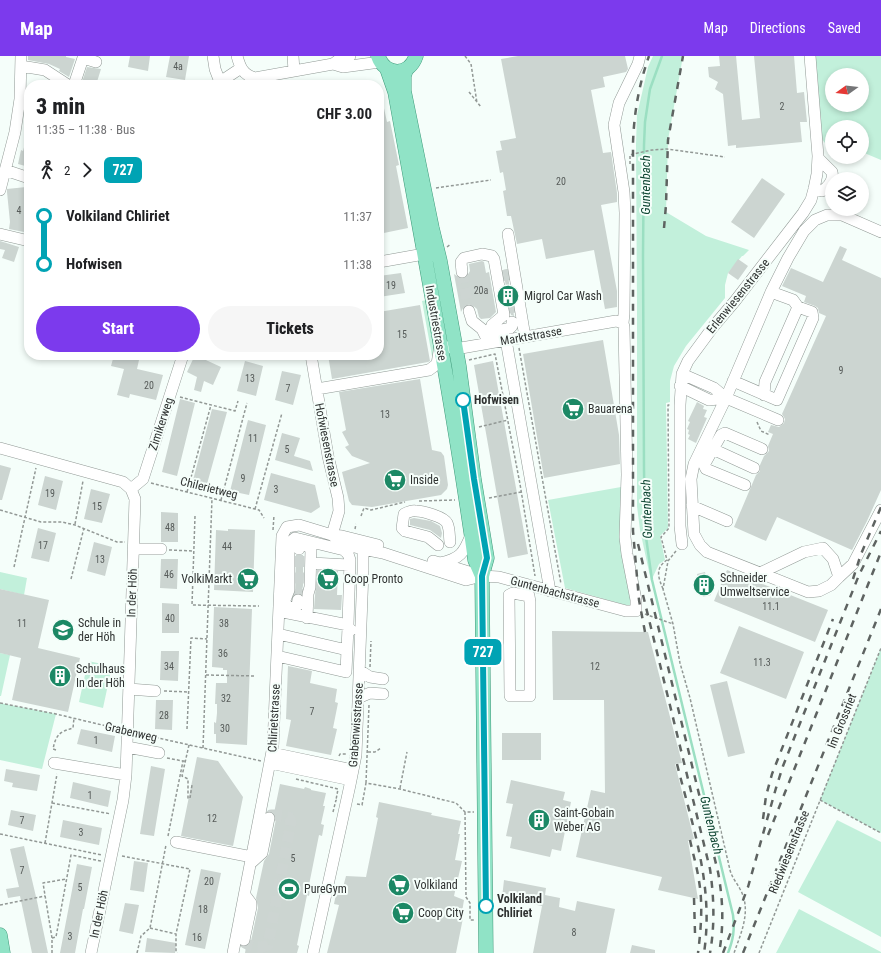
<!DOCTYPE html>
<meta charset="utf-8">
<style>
body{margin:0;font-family:"Roboto Condensed",sans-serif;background:#f6f6f6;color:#202124;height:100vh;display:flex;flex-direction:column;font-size:15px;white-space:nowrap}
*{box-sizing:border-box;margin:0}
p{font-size:13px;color:#757577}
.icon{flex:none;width:22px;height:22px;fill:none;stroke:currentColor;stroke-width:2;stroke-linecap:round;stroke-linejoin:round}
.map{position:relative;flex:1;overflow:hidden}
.side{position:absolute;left:24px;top:24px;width:360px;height:280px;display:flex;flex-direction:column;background:#fff;border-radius:16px;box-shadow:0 2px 6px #0003}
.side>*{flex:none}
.badge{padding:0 8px;border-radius:6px;font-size:14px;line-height:26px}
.needle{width:26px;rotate:255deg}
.controls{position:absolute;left:825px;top:12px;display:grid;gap:8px}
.controls a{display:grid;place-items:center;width:44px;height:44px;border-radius:50%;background:#fff;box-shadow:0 2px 6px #0003;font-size:20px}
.map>.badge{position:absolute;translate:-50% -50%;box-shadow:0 0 0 2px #fff}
.legs{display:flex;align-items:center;gap:6px;height:44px;padding:0 12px;font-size:13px}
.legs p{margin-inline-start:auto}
.summary{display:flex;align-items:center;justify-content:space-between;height:68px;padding:0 12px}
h1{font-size:22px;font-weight:800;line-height:30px}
.action{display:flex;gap:8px;margin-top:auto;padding:8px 12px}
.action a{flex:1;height:46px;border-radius:24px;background:#7c3aed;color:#fff;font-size:16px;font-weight:800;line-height:46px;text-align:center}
.action a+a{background:#f6f6f6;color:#202124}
ul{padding:0 12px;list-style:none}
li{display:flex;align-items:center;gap:14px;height:48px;font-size:15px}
li i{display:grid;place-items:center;width:6px;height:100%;margin:0 5px;background:currentColor}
li i::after{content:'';width:10px;height:10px;margin:-5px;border:3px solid;border-radius:50%;background:#fff}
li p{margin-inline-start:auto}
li:first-child i{background:linear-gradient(#0000 50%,currentColor 0)}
li:last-child i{background:linear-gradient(currentColor 50%,#0000 0)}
header{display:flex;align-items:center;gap:24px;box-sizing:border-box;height:56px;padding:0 20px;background:#7c3aed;color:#fff}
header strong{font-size:19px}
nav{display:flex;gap:22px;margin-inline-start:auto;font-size:14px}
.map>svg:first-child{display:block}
</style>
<header>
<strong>Map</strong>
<nav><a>Map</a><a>Directions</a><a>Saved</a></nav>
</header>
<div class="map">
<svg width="881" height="897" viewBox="0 0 881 897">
<rect width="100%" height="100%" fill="#f5fefa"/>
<path fill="#c2f0db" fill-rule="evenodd" d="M653,0H683L668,84L666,156L706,180L749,194L743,200H742L728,217L725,229V242L686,290L674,310L670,325V346L666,347L668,472L660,480L665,504L659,508L651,525L640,474L637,450V252L636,88L637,59L648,11Z
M814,0H881V104L862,96V71H832V90L825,87L821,82ZM832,19H862V49H832Z
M426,244L435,299L432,300L422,245Z
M621,431L632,548L629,550L565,532L548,444Z
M0,516L27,522L24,539L0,533Z
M881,592V777L820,744Z
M0,597L10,599L1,640H0Z
M88,605L112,610L103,652L79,646Z
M0,647L56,658L42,713L0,704Z
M837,764L881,786V881L798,836Z
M799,853L881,896V897H776Z"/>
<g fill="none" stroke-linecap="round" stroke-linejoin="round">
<path stroke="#9bdfc2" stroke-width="2.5" d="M662,0L650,33L645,66L644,89L643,199L644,414L645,474L652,524L733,859C735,874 733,884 728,897"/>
</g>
<path fill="#ccd5d1" d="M28,0H66V1L75,3L69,21L59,15L60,13L49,8L28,4Z
M130,0H150L148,15L128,11Z
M170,0H189L185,24L166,21Z
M518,0H625L628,13L626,16L603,21L605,31L591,34L603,97L611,96L617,137V146L601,149L617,235V251L605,253L594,194L546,203L542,183L517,188L511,160H507L503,135L506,134L503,116L500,117L496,95L502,94L500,85L516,82L501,3Z
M719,0H736L742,64L760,62L754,0H794L797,37L804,36L807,66H800L802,86L736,92V89L728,90L723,38L715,33L718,26L709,21L708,11L720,10Z
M87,11L101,13L96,29H81Z
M379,43H382L387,66L390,65L399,109L396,110L408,172L379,178Z
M27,80H29V111L18,108L21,94L23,95Z
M762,122L785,138L754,182L731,166Z
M26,131L27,144H29V164H25L24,176L9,173L10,166L7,136V133Z
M0,185L19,191L14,206L2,202L5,194L0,193Z
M840,190L847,193L842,204L881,222V434L867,465L852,494L777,461L766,485L734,471L756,419L760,415V409L764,400L769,395L768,390L773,378L768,376L771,369L779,371L784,367L785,363L782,358L826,260L819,257L818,252L815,250L804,246L806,240L782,230L791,212L823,226Z
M738,203L748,210L738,224L728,217Z
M482,205L484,206L486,217L489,216L496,256L490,262L481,263L479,261L477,253L471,248L464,250L461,256L454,218L460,222H466L470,215L469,208Z
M507,213L514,260L511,259L503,214Z
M401,217L405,237L379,241V220Z
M420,249L430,305L428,306L332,323L328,299H379V256Z
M603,284L619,379L620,408L544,422L523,298Z
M114,299H122L139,304L137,313L163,319L156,344L130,338L129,342L117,339L124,313L111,310Z
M195,299L221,311L213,329L204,325L201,336L194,334L197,321L187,316Z
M245,305L263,310L256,340L237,335Z
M493,305L528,498L508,502L474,309Z
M282,315L301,319L293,349L275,344Z
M420,323L432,394L441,396L444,400L448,429L447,433L441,439L372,451L352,449L349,445L342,416L370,407L352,400L345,391L349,389L342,376L346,374L339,336Z
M180,343L195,347L177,420L162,416Z
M697,346L704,350L703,353L707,354L704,361L707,362L696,387L688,383L690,379L688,378L689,374L687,373L690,366L688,365Z
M212,353L227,356L207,428L193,424Z
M248,364L266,369L249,439L230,435Z
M282,377L300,382L294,400L310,405L313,415L275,404Z
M0,409L11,412L2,444H0Z
M271,417L315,429L320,451L311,457L264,444Z
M45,420L63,425L56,454L38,449Z
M91,433L110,438L102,467L84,463Z
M161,456L178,457V486H161Z
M414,462L431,465L440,470L442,477L441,482L430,474L410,469V463Z
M38,472L56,477L49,506L31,502Z
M228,473L255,474L253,536L214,534L216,474L228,475Z
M94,486L112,491L105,520L87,515Z
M296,499H303V530L301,538H295Z
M161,503H178L177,533L160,532Z
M317,514L338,515L337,539H342L341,554L314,553Z
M727,514L828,554L815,586L714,545Z
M705,516L711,539L703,541L697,518Z
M0,533L49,544L38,592L80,602L68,656L12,644L21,602L0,597Z
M162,547L179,548V577H162Z
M214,551L252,553L247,689L216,687V678H214V666L216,667L217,657V648H215L216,627H227V614H223V612L212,611Z
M739,570L804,596L786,643L720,617Z
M552,575L648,576L682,707L675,708L694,783L688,785L698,843L658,834L662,821L576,801L591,734L605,737L604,644H553Z
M161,595H179L178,625L160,624Z
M288,610L312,615L310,627L337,633L335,646L338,647L333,672L337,673L331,699L286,690L291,664L286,663Z
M727,625L745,697L728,701L710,629Z
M156,644H173L172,674L155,673Z
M81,673L115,680L112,696L77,688Z
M502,677H541V704H502Z
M197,701L218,705L243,741L233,790L181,780Z
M151,710L165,713L154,780L140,778Z
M6,713L40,719L37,735L12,731L13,727L4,725Z
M511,724L565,736L563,744L571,746L561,795L552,793L550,801L510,792L512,781L506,780L513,748L506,747Z
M73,726L111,735L108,751L70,742Z
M280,728L304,733L305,731L311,733V734L326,737L323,750H325L321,768L324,769L322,780L319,779L309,829H311L309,840L307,839L297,889L299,890L297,897H245L246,891L251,885L258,852L256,842L264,805L269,798L276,763L274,757Z
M379,746L432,757L431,759L461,765L458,778H460L455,804L462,805L454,840L464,844L461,862H463L456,897H327L339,849L334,848L336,838L341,839L346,820L366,821L378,762L376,761Z
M11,754L36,759L33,775L8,769Z
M63,764L102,772L99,789L60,781Z
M24,790L37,845L48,897H32L20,840L8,842L6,833L19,831L10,793Z
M134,805L148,807L144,836L130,834Z
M77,808L92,811L84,853H83L75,897H60Z
M201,813L221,817L205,893L185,889Z
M504,824L546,832L545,839L560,842L559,851L575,855L577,845L615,853L606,897H533L542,850L502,842Z
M125,847L139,849L133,878L119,875Z
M147,882L176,887L175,897L145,896Z
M632,889L655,894V897H630Z"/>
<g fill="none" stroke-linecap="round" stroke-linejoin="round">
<path stroke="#cdd5d2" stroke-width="11" stroke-dasharray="11 5.5" stroke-linecap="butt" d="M503,214L512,266
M462,216L469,255
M298,544L299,493
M244,884L245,887C252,891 260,893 268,889L291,766L289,761L275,759H271L269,762"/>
<g stroke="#919995" stroke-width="12">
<path id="minor" d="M213,0L215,13L220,26
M237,0C240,11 243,19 255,22L333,8L343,11L380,6
M293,0L294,15
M333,8L341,2L350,0
M21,10L45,14L68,29
M74,29L83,2L96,6
M218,29L220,26L241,12
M5,114L29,122
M814,133L822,135C829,130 834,124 832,116L818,102
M0,134L15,76L20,43L21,0
M0,178L29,185
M508,178L525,281
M379,206L424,198
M462,216L461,206L464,202L482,198L492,200L494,203L504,259L492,269L487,283L482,273L472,265L469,255
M488,278L492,276L510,272L512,270V266
M506,284L550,535
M311,299L328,400L338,442L339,455L332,479
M682,318L714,332L726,342L778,364
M733,325L777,344L813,262L812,256L798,251
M680,330L709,344L726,342
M317,333L429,314L437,308L440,289L455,293L467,291L616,265L623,267
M764,339L765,326L798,251L793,244L771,236
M706,390L754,412
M0,392L123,426L131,433L135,443L126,719L123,744L91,897
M745,429L706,413L704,409L721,379L725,377L762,393
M131,433L143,423L183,299
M692,450L727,465
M332,479L340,485L350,490L363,493L383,497L466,524L482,520L499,521L626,555H636V544L627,498L625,481L627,419L624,271L623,267L624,258L625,157L624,136L614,69L619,47L638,8L640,0
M682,488L680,470V349L682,318L688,305L713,271L735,245L803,157L811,144L814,133L817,118L818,100L810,0
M438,489L428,481L405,475L402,472L404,458C408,456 412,454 416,455C423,455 444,461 447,467C450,473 449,480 450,486
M133,493H161
M299,493V490L304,488L311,493L310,531L308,538L307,562
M433,505L482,520
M311,507L349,509
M440,507C460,503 464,497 471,479
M760,517L804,496L823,492L833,503L839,521L831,529L819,535L808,536L707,496L700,489L694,478L691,423L694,408L726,342L771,236L788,202L804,175L815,164L827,159H842L881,176
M839,521L853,508L881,454
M513,537L529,540L530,546V640H510L509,539Z
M298,544L297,550L293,552L286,549L285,544L289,534V492L290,486L295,482L344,494L348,498L350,504L348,569
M283,556L348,569V571L351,574
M278,578L347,594
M277,600L346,616L348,571
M359,614L370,621L383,623
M129,633L155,635
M358,642L370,637L383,638
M127,691L159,697
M272,697L353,714
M54,707L126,719
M270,707L351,724
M176,786L252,801
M251,807L262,797L269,762
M244,884L251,851V847L245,839
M233,897L273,690L282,480L287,471L299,469L332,479L342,480L378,489
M313,897L350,729L356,699L363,515V493L361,487"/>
</g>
<g stroke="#3e9979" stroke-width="15">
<path id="major" d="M378,0C385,20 409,21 416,0
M387,13L395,36C423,192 453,348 475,504L482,520
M406,14L404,20V35L432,172L440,205L459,310L474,423L487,502L482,520L486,897
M0,879L3,897"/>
</g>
<path stroke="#929895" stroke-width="1.5" stroke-dasharray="3 2" stroke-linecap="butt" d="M465,0L471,8L477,47
M469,36L481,51
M630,108V99L633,98L652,94L667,93L725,101
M436,132L491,124
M447,191L451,188
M519,292L561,528
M469,304L495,298L520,428L535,520
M180,341L235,355L238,345
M757,366L761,375L770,379
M479,371L508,364
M151,427L259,454L264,462
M187,436L211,349
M489,442L521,436
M221,444L247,347
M419,445L455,444
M255,453L282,357
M0,454L41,466H62L75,469L117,486H125
M195,460L192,549L259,550
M361,460L364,452L371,454L405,446
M75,468L83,425
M355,473L356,468
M273,474L274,459
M169,494L194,495
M676,495L668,505L663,533L673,568L680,607L690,642L730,814C732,822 737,827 740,833C752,854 741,877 734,897
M14,511L36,412
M71,523L84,472
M663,533C658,521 655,512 667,504L661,481L669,472L668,349H670
M645,558L673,568
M370,611L371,585
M206,619L256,620
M164,635L189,636
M0,647L56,658L119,673
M187,673L191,582L207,583
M136,677L261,705
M189,689L182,720L188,723V742H190
M203,692L212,442
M56,694L53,693C56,679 59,676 73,672L74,662
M368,696H375L381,692
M339,700L340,698H346
M167,702L183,705
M296,723L338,733L336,744H337
M366,727L369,649
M400,732L407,696
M190,742L192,729
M820,744L881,777
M52,747L111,758
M357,748L362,749L366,727L400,733L456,747L465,756H474
M333,756L336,744
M465,756L466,841L470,847V864H475
M0,778L102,799
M168,780L183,705H185
M45,787L57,718
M122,800L190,813L176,878V896L177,897
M0,849L45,840
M150,872L176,878
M52,882L43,827L66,823
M52,897V882L56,881L71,799L101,805
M137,897L141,880L150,872L166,789
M759,897L881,592"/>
<use href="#minor" stroke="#fff" stroke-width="11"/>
<use href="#major" stroke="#90e3c6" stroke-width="14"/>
<path stroke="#5e6361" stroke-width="2.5" stroke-dasharray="7 7" stroke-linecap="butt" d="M664,172L666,149L668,84L683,0
M638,488L718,816C723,843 724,870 719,897
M853,523L861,498L881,451
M643,539L710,813C714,841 715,869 710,897
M645,576L639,544L633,475V87C634,57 639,28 649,0
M677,708C693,772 714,830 704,897
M763,763L766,740L772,718L833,563
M768,779L881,496
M690,784C693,798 697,811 699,825C703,848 701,873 698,897
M694,842L695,877
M723,897L748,831L776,732L783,710L859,519L881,475
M743,897L881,553"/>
</g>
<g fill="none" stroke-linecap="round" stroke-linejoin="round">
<g stroke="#fff" stroke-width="9">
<path id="line-1" d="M463,344L474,423L487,502L482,520L486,850"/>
</g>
<use href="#line-1" stroke="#00a3b4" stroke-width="6"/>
</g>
<defs>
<g id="building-disc" transform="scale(1.15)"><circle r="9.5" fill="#1c8865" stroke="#f5fefa"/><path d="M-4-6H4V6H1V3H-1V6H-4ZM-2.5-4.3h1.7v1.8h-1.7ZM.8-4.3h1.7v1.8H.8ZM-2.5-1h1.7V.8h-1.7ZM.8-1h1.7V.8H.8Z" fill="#fff"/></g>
<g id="supermarket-disc" transform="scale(1.15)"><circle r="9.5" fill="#1c8865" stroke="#f5fefa"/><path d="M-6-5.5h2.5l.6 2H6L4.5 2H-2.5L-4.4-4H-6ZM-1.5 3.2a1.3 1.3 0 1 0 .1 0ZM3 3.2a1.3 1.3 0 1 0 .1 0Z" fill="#fff"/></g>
<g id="school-disc" transform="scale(1.15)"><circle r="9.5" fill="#1c8865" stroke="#f5fefa"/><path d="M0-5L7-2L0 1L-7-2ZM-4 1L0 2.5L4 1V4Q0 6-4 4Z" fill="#fff"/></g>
<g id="stadium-disc" transform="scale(1.15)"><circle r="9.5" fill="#1c8865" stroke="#f5fefa"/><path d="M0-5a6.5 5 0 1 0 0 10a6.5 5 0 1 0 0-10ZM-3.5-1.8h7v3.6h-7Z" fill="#fff"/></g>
</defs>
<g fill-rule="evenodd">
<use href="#building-disc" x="508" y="240"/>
<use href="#supermarket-disc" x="573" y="353"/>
<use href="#supermarket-disc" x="395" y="424"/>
<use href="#supermarket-disc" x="248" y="523"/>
<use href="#supermarket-disc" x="328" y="523"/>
<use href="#building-disc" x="704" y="529"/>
<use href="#school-disc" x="63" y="574"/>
<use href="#building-disc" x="60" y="620"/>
<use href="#building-disc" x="539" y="764"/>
<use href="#supermarket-disc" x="399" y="829"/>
<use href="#stadium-disc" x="289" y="833"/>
<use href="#supermarket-disc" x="403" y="857"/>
</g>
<g fill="#fff" stroke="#00a3b4" stroke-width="2">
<circle cx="463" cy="344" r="7"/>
<circle cx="486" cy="850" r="7"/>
</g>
<g text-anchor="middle" stroke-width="4" stroke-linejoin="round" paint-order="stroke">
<g font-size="10" fill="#565b59">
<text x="178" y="14">4a</text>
<text x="782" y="54">2</text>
<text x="561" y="129">20</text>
<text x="19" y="158">4</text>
<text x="391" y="233">19</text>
<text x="481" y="238">20a</text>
<text x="402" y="282">15</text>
<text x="841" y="318">9</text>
<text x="250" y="326">13</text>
<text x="149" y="333">20</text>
<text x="288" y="336">7</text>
<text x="385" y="362">13</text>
<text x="253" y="386">11</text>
<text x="287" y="397">5</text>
<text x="243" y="426">9</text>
<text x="276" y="437">3</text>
<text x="50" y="441">19</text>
<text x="97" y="454">15</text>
<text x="170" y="475">48</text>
<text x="43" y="493">17</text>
<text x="227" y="494">44</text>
<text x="100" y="507">13</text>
<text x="169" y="522">46</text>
<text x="771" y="554">11.1</text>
<text x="170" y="566">40</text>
<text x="22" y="571">11</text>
<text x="224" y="571">38</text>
<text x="223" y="601">36</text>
<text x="762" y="610">11.3</text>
<text x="169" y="614">34</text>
<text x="595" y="614">12</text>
<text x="226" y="646">32</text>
<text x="312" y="659">7</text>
<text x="164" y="663">28</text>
<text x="225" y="676">30</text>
<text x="96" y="688">1</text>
<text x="90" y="743">1</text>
<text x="212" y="766">12</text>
<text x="22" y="768">7</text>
<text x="81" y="780">3</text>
<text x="293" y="806">5</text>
<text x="22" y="818">7</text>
<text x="209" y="829">20</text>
<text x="80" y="835">5</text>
<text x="203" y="857">18</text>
<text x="574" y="880">8</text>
<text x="70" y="884">3</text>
<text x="197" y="885">16</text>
</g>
<g font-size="12" fill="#2f3231" stroke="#f5fefa" text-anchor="start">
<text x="524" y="244">Migrol Car Wash</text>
<text x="588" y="357">Bauarena</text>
<text x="410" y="428">Inside</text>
<text x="720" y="526">Schneider<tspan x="720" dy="14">Umweltservice</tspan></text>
<text x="232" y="527" text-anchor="end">VolkiMarkt</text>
<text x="344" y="527">Coop Pronto</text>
<text x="78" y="571">Schule in<tspan x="78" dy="14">der Höh</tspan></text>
<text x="76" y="617">Schulhaus<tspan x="76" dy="14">In der Höh</tspan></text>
<text x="554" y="761">Saint-Gobain<tspan x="554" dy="14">Weber AG</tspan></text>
<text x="414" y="833">Volkiland</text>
<text x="304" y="837">PureGym</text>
<text x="418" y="861">Coop City</text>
</g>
<g font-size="12" fill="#2f3231" stroke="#f5fefa">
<text transform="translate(738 240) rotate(-51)" y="4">Erlenwiesenstrasse</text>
<text transform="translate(436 267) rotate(80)" y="4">Industriestrasse</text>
<text transform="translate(531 280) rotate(-10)" y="4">Marktstrasse</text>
<text transform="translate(161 368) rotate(-72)" y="4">Zimikerweg</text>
<text transform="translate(327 389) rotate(79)" y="4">Hofwiesenstrasse</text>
<text transform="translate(209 432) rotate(14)" y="4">Chilerietweg</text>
<text transform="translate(555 536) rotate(15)" y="4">Guntenbachstrasse</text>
<text transform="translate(132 537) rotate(-88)" y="4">In der Höh</text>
<text transform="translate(274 662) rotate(-87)" y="4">Chlirietstrasse</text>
<text transform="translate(842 665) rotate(-68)" y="4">Im Grossriet</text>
<text transform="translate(356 669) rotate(-86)" y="4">Grabenwisstrasse</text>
<text transform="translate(131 676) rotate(13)" y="4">Grabenweg</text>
<text transform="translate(789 796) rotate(-68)" y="4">Riedwiesenstrasse</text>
<text transform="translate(99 858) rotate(-78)" y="4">In der Höh</text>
</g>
<g font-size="12" font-weight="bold" fill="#2f3231" stroke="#f5fefa" text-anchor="start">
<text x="474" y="348">Hofwisen</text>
<text x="497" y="847">Volkiland<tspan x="497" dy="14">Chliriet</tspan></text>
</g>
<g font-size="13" font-style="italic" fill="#114835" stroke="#f5fefa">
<text transform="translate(645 129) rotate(-90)" y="5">Guntenbach</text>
<text transform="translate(646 453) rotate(-92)" y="5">Guntenbach</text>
<text transform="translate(712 769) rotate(76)" y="5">Guntenbach</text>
</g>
</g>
</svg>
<div class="controls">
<a><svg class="needle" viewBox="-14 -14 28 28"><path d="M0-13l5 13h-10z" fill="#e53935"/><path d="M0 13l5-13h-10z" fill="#757577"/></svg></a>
<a><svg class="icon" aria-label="locate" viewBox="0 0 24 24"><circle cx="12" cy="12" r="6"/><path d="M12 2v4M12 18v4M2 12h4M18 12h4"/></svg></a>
<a><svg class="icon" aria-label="layers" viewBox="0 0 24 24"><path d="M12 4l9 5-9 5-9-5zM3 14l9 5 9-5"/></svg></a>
</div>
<b class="badge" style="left:483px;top:596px;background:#00a3b4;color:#fff">727</b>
<section class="side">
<div class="summary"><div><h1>3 min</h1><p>11:35 – 11:38 · Bus</p></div><b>CHF 3.00</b></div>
<div class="legs"><svg class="icon" aria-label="walk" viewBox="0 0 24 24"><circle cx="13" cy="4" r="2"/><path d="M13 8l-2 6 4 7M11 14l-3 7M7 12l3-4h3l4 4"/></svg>2<svg class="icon" aria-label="forward" viewBox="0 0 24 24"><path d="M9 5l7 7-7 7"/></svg><b class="badge" style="background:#00a3b4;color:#fff">727</b></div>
<ul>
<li><i style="color:#00a3b4"></i><b>Volkiland Chliriet</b><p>11:37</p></li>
<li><i style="color:#00a3b4"></i><b>Hofwisen</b><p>11:38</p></li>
</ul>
<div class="action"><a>Start</a><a>Tickets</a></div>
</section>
</div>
